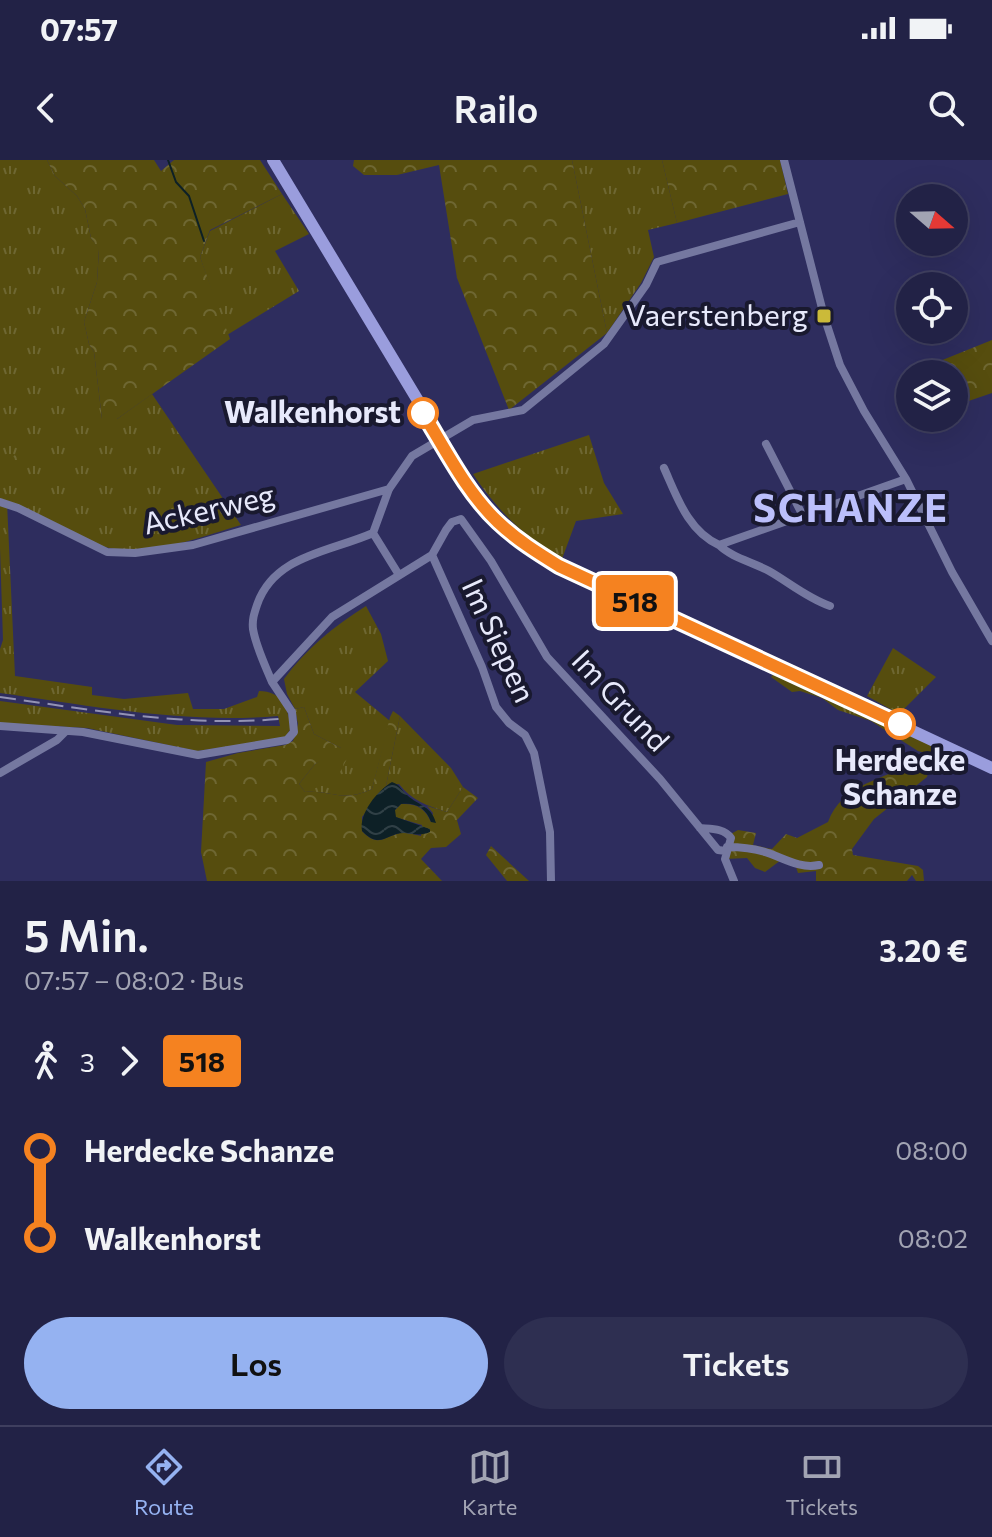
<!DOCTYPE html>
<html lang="de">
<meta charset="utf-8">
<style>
body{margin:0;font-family:Commissioner,sans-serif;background:#2e2f51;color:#f1f3f6;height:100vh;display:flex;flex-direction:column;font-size:30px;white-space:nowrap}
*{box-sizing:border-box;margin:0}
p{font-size:26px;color:#a2a4b3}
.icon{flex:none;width:44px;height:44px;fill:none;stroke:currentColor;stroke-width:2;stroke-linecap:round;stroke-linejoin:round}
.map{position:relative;height:721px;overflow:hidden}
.sheet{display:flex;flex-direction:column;background:#222246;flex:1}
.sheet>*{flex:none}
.badge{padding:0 16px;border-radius:6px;font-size:28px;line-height:52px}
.needle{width:52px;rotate:110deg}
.buttons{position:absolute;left:896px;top:24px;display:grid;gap:16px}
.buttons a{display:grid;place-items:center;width:72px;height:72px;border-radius:50%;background:#222246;box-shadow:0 8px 32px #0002,0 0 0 2px #3f3f5f;font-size:40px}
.map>.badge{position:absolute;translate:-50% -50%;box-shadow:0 0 0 4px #fff}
.legs{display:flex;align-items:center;gap:12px;height:88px;padding:0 24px;font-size:26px}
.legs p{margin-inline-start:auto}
.head{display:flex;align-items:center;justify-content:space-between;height:136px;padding:0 24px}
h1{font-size:44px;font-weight:600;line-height:60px}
.cta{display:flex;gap:16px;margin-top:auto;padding:16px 24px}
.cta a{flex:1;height:92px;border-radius:48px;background:#95b2f1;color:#111;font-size:32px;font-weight:600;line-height:92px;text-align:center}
.cta a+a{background:#2e2f51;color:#f1f3f6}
ul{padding:0 24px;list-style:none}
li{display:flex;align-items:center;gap:28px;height:88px;font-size:30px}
li i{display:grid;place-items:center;width:12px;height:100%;margin:0 10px;background:currentColor}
li i::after{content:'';width:20px;height:20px;margin:-10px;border:6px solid;border-radius:50%;background:#222246}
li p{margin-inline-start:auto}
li:first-child i{background:linear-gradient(#0000 50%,currentColor 0)}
li:last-child i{background:linear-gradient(currentColor 50%,#0000 0)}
.status{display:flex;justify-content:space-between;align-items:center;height:56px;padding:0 40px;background:#222246;direction:ltr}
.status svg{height:22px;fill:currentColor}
header{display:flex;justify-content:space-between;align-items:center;height:104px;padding:0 24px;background:#222246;font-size:36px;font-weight:600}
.tabs{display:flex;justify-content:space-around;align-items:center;height:112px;border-top:2px solid #3f3f5f;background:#222246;font-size:22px;color:#a2a4b3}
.tabs a{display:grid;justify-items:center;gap:4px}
.tabs .selected{color:#95b2f1}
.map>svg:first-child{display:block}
</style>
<div class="status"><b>07:57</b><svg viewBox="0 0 49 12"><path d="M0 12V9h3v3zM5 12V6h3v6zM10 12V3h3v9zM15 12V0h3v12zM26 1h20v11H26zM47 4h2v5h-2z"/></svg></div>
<header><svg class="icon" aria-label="back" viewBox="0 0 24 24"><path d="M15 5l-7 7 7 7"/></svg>Railo<svg class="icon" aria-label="search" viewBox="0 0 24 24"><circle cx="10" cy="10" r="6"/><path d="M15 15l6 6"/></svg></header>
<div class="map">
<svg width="992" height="721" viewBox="0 0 992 721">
<defs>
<pattern id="grass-tufts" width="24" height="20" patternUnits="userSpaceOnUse" patternTransform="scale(2)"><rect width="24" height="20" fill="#564d0e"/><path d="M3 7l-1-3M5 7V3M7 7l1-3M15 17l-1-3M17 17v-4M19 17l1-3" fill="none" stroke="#6e6732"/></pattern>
<pattern id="forest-crowns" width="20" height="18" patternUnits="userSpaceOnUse" patternTransform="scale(2)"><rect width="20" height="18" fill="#564d0e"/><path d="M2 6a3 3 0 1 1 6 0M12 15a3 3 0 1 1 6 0" fill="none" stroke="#6e6732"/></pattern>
<pattern id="water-waves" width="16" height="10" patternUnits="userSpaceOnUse" patternTransform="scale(2)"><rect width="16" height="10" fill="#0d2026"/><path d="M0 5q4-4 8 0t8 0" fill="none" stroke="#304046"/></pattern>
</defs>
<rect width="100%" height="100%" fill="#2e2d5e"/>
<path fill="url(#grass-tufts)" d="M0,0H47L55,16L77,36L85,49L91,78L99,89L97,122L84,162L89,184L94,192L102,259H117L152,234L241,365C201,377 157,394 115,389C89,386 34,355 7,343L15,516L92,527V535L124,539L188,533L193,549H224L257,537L259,531C282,531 288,548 291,568L285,578L197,591L87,568L0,563V541L177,565L280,566L278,556C184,564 93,546 0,533V489L3,480L0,388Z
M572,0H662L677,63L648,70L654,97L641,123L607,173Z
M282,34L309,74L275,91L299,131L227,175L200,97L210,71Z
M589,275L604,323L623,354L576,361L562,399C524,377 497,350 473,314Z
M366,446L381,474L388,501L355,532L390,561L372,629C341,643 334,630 305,632L299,624L315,604L341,588L314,574L304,547L295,549L287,534L284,519C306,489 334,466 366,446Z
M893,488L936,517L899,554L867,536Z
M779,508L959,597L958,606L949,600L918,591L871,561L838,550L822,538L800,531L792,532L771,517Z
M400,556L451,608L463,627L447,652C427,646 411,640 399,624L386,626Z"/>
<path fill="url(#forest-crowns)" d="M47,0H154L161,11L174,0H260L282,34L210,70L200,97L230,179L117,259H102L94,192L89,184L84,162L97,122L99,90L91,78L85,49L77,36L55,16Z
M354,0H572L607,173L509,250L457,118L439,5L397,15H364L353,6Z
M662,0H780L788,34L677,63Z
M992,180V233L954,246V214H940L935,203Z
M15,295L21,298L24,310L14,315L4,313L3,306Z
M304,547L314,574L341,588L348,597L340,612L325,599L315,604L299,624L305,632C334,630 341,643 372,629L390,557L393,551L400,556L386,626L362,657V671C378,688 383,677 400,673C406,672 415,675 421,676L422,665L395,657V650L401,644C416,643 425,648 431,662L433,653L427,646L447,652L463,627L478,638L457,660L461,674L446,687L431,688L421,699L442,721H207L201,692L206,602L238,593L285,585L293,581L298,564L295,549Z
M918,601L930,604L927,617L874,659L852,689L853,695L918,706L923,710L924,721H916L912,715L907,721H816V711L798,713L794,701L785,697L765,712L755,708L747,698L725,699L729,675L738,670L756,673L753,685L772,689L786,674L797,678L828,662C842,623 886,619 918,601Z
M491,686L529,721H507L486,695Z"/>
<path fill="url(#water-waves)" d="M392,622C401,625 400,629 407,635C419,646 431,645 436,663L431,662C426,648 416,642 401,644L395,650L396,657L430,669V672C421,676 415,674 404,673C387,673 380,690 362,671C359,653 377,631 392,622Z"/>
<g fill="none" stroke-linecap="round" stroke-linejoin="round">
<path stroke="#0d2026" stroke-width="2" d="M168,0L176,22L189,36L204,81"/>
<path stroke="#7578a0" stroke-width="8" d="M784,0L824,156L840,205L864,251L906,319L952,412L992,481
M766,284L802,354
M664,308C677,337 688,371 719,385L906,319
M0,342L18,348L107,392L135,393L193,385L389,329
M373,373L399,415
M719,385C732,398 753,402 769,411C790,423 807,438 830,446
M432,395L482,507L496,547L509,563L525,575L534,593L550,672L551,721
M272,522C265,505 256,487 253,469C252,460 254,454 257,445C274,395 330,392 373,373L389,329L412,296L473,260L523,250L604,184L646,125L657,102L800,62
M0,566L83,572L198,595L287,580L294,572L292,552L272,522L332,457L432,395L446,370L452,362L461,359L491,401L547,497L660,619L718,690L726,691
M0,613L57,580L65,572
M700,668C711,669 724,668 731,678L725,699L734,721
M727,687C741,687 754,688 768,693C785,699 801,709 819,705"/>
<path stroke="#9a9ddd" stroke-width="12" d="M273,0L467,322L496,361L527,386L559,406L992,608"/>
<path stroke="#9393b4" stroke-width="2" stroke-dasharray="16 8" stroke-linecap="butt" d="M0,537C93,550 185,567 279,559"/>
</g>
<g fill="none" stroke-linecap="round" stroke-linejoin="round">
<g stroke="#fff" stroke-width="18">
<path id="line-1" d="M423,253C445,289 467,333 498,362C517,380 538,393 559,406L900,564"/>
</g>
<use href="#line-1" stroke="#f58220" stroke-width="12"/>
</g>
<rect fill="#cbba39" stroke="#19192f" stroke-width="3" x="816" y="148" width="16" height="16" rx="4"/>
<g fill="#fff" stroke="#f58220" stroke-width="4">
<circle cx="423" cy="253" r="14"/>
<circle cx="900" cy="564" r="14"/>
</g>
<g text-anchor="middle" stroke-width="8" stroke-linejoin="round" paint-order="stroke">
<g font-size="30" fill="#e7e9fb" stroke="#19192f" text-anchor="end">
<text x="808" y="166">Vaerstenberg</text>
</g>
<g font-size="30" font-weight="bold" fill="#e7e9fb" stroke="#19192f" text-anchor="end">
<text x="401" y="263">Walkenhorst</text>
<text x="900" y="611" text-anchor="middle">Herdecke<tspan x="900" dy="34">Schanze</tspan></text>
</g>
<g font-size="30" fill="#e7e9fb" stroke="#19192f">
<text transform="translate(209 350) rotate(-13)" y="10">Ackerweg</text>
<text transform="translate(498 481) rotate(65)" y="10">Im Siepen</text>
<text transform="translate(620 541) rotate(47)" y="10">Im Grund</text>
</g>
<g font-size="38" font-weight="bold" letter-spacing="2" fill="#bbbffb" stroke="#19192f">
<text x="851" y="362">SCHANZE</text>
</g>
</g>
</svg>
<div class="buttons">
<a><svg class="needle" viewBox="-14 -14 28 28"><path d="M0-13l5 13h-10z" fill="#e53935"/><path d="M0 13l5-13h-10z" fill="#a2a4b3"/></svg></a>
<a><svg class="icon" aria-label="locate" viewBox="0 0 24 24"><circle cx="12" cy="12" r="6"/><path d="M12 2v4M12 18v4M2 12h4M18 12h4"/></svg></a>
<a><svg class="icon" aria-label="layers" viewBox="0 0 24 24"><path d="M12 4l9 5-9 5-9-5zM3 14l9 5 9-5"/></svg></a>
</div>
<b class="badge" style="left:635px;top:441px;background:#f58220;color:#111">518</b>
</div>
<section class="sheet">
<div class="head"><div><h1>5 Min.</h1><p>07:57 – 08:02 · Bus</p></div><b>3.20 €</b></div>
<div class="legs"><svg class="icon" aria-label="walk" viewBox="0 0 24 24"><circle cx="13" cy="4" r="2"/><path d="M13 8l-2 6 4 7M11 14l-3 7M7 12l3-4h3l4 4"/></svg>3<svg class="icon" aria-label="forward" viewBox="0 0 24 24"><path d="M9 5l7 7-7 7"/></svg><b class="badge" style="background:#f58220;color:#111">518</b></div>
<ul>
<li><i style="color:#f58220"></i><b>Herdecke Schanze</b><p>08:00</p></li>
<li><i style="color:#f58220"></i><b>Walkenhorst</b><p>08:02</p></li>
</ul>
<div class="cta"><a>Los</a><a>Tickets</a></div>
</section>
<nav class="tabs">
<a class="selected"><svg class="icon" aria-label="directions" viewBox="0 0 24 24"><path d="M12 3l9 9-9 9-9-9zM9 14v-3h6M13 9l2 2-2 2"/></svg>Route</a>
<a><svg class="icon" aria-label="map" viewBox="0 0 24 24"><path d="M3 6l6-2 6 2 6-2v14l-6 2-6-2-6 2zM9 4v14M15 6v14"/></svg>Karte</a>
<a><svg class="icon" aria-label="tickets" viewBox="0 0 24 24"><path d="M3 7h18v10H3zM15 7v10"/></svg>Tickets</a>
</nav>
